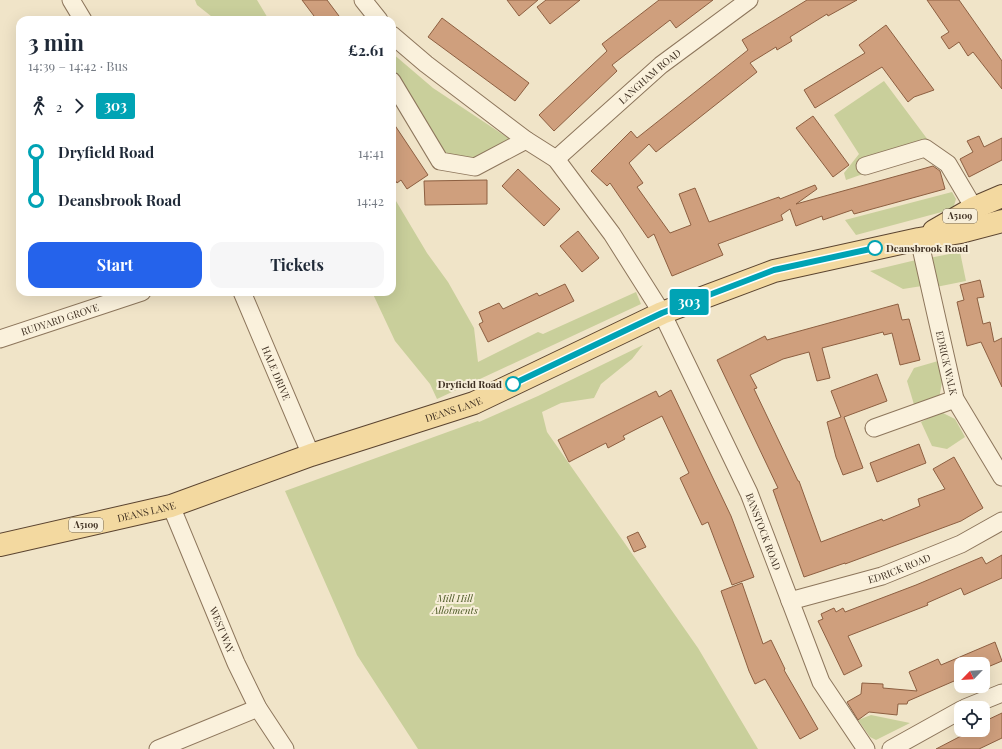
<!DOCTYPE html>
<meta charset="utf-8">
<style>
body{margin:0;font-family:"Playfair Display",serif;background:#f6f6f7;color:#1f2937;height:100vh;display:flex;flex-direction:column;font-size:15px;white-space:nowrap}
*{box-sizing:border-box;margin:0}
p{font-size:13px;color:#747a83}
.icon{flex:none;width:22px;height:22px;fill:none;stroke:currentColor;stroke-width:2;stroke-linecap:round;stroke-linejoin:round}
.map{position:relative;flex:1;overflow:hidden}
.side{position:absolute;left:16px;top:16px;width:380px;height:280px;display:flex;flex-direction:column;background:#fff;border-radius:12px;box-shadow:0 4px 16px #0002}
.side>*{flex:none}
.badge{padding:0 8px;border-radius:3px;font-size:14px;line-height:26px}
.needle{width:26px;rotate:245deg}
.fabs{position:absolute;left:954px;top:657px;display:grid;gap:8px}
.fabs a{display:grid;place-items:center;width:36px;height:36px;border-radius:8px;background:#fff;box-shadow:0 4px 16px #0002;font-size:20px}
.map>.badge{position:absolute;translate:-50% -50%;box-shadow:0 0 0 2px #fff}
.legs{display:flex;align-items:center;gap:6px;height:44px;padding:0 12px;font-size:13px}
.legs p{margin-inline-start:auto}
.headline{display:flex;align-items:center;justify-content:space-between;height:68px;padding:0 12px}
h1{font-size:22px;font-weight:700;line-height:30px}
.primary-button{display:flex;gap:8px;margin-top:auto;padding:8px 12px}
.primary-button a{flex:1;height:46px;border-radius:12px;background:#2563eb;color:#fff;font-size:16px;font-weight:700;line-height:46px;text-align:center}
.primary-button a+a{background:#f6f6f7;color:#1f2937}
ul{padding:0 12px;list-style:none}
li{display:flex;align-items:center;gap:14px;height:48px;font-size:15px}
li i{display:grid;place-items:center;width:6px;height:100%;margin:0 5px;background:currentColor}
li i::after{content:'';width:10px;height:10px;margin:-5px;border:3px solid;border-radius:50%;background:#fff}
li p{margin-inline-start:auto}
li:first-child i{background:linear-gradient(#0000 50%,currentColor 0)}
li:last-child i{background:linear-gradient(currentColor 50%,#0000 0)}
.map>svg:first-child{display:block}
</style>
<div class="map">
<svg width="1002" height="749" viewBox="0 0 1002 749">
<rect width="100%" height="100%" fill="#f0e4c8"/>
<path fill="#c9cf9b" d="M195,0H257L269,20H216L197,5Z
M392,53L433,88L511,140L475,160L444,157L392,69Z
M884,81L928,140L897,151L859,161L863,174L846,180L844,173L859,154L834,115Z
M952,192L956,199L953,209L856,235L845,220Z
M392,197L396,201L427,253L448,282L474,328L478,362L538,332L543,334L636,292L641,304L437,399L430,384L395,341L372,292H392Z
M960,252L966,281L936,287L929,258Z
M916,260L922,286L903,289L870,271Z
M643,345L632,359L601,384L594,398L561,403L542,412L547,432L698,648L758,749H418L357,655L285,491L478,421L479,422L538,396Z
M938,361L942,382L939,399L915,408L907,381L914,368Z
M941,412L955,419L965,437L947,449L932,446L921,422Z
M871,715L910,723L876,740L870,737L858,720Z"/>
<path fill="#cf9f7d" stroke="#8d5f41" d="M302,0H327L342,20H317Z
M507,0H538L519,16Z
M546,0H580L550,24L537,7Z
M659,0H713L676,28L670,20L612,65L617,71L554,131L539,115L607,51L602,44Z
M807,0H857L828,16L827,14L790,37L792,41L777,50L776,47L750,63L757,72L656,152L649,144L629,163L643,183L637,187L670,233L691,225L679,194L695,188L709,222L779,197L780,199L815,185L817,189L796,204L933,166L940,171L945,189L854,214L852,210L823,220L822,216L796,226L790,209L781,215L783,220L718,244L723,255L672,276L654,234L648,238L610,183L607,186L591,171L631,131L637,138L748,50L742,40Z
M927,0H959L1002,61V89L973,52L968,56L959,42L949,49L941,37L949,32Z
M442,18L529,83L515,101L428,37Z
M886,25L934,90L914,97L908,102L882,67L815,108L804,90L865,53L859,45Z
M813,116L849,165L833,177L796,128Z
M392,121L428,175L407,189L401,180L397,183L392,175Z
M979,136L984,147L1002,138V160L969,177L960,159L973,152L967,141Z
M518,169L560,209L544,226L502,186Z
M487,180V204L425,205L424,181Z
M578,231L599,258L582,272L560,246Z
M980,280L984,297L977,298L983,324L990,322L994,342L1002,338V387L981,342L967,346L957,302L964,300L960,285Z
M565,284L574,301L488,342L479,324L483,322L479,312L499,303L503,309L537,293L539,296Z
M898,304L902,320L909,319L920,360L900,365L892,333L884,335L883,332L822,348L830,378L817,381L809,352L783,359L750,375L757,388L754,389L798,481H799L821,542L882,519L883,521L920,506L918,499L945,489L933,469L954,457L983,508L961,521L845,564V563L804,577L773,490L778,488L717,360L765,336L767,340Z
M877,374L887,401L844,417L863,468L843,475L836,457L827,422L841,417L831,391Z
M671,390L731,516L754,577L732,585L708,522L702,525L680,478L689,473L662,416L623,436L625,439L608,448L606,443L569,462L558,440L656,391L659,397Z
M919,444L926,463L877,482L870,463Z
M638,532L646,547L634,552L627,537Z
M1002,555V578L964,595L961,588L927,603L928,605L848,636L862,666L844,675L818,621L823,619L821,614L834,608L836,612L843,608L845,612L916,585L982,557L986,564Z
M742,583L763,644L771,640L785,669L784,670L818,729L800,739L765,679L755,684L749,671L721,591Z
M995,642L1002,661L983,669V664H961V678L908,701L907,704H898L897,715L869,712L858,720L847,702L861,694L862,683L883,684V688L917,691L909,672L938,659L941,665Z
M1002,713V738L979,749H936L961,736L958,730H983V722Z"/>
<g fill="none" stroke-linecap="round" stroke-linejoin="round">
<g stroke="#8d765c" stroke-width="19">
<g id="street">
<path d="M71,0L83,20"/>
<path d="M363,0L379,20"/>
<path id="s1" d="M392,35L426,64L526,140L556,159L612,234L662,313L749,493L821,682L866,749"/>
<path d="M392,81L440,161L475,167L526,140"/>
<path id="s2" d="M556,159L661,65L749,0"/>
<path d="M865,166L925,148L948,164L974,208"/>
<path id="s3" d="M919,239L955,399L1002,477"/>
<path id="s4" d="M242,292L311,455"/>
<path id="s5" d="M0,339L142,292"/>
<path d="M874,428L955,399"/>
<path id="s6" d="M171,506L236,663L258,708L285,749"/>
<path id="s7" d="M790,601L882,576L961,544L1002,521"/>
<path d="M965,708L1002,693"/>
<path d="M158,749L258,708"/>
<path d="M891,749L961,710"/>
</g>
</g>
<g stroke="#5b4430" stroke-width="24">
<g id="primary">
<path d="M934,231L974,208L1002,196"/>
<path id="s8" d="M0,545L171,506L311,455L474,403L662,313L774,271L919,239L961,232L1002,221"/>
</g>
</g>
<use href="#street" stroke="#faf1dc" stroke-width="17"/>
<use href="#primary" stroke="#f3d9a0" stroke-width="22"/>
</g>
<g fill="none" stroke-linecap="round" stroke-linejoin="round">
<g stroke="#fff" stroke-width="9">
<path id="line-1" d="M513,384L662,313L774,270L875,248"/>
</g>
<use href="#line-1" stroke="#00a3b4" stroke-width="6"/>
</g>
<g fill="#fff" stroke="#00a3b4" stroke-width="2">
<circle cx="875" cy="248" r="7"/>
<circle cx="513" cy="384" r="7"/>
</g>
<g text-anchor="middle" stroke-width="4" stroke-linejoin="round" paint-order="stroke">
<g fill="#f7eed8" stroke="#756857" stroke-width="1">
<rect x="943" y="209" width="34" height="14" rx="3"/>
<rect x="69" y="518" width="34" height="14" rx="3"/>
</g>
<g font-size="9" font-weight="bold" fill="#3d2e20">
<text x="960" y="219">A5109</text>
<text x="86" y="528">A5109</text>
</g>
<g font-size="10" fill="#3d2e20" stroke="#f7eed8">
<text dy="4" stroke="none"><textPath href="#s2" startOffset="125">LANGHAM ROAD</textPath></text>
<text dy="4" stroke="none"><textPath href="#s5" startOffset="63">RUDYARD GROVE</textPath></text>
<text dy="4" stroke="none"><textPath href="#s3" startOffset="127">EDRICK WALK</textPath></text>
<text dy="4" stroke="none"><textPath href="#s4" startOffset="88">HALE DRIVE</textPath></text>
<text dy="4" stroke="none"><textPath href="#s8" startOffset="474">DEANS LANE</textPath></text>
<text dy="4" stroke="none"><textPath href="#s8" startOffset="150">DEANS LANE</textPath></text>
<text dy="4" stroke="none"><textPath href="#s1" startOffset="634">BANSTOCK ROAD</textPath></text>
<text dy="4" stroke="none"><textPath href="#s7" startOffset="114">EDRICK ROAD</textPath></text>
<text dy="4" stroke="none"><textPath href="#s6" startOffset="134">WEST WAY</textPath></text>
</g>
<g font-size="10" font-weight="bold" fill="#3d2e20" stroke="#f7eed8" text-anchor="start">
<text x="886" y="252">Deansbrook Road</text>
<text x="502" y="388" text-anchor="end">Dryfield Road</text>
</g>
<g font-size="10" font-style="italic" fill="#4d5a26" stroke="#f7eed8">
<text x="455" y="602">Mill Hill<tspan x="455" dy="12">Allotments</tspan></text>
</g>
</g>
</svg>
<div class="fabs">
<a><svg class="needle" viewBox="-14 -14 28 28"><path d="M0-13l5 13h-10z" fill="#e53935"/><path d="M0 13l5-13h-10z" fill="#747a83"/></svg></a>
<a><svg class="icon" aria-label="locate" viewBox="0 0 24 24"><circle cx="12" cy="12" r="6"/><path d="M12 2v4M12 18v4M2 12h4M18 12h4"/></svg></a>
</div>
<b class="badge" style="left:689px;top:302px;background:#00a3b4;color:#fff">303</b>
<section class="side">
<div class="headline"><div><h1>3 min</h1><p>14:39 – 14:42 · Bus</p></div><b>£2.61</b></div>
<div class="legs"><svg class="icon" aria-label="walk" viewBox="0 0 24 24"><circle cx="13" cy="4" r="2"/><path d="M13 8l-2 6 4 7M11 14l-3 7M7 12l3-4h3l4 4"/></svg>2<svg class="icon" aria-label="forward" viewBox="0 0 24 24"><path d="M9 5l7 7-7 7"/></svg><b class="badge" style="background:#00a3b4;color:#fff">303</b></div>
<ul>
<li><i style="color:#00a3b4"></i><b>Dryfield Road</b><p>14:41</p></li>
<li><i style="color:#00a3b4"></i><b>Deansbrook Road</b><p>14:42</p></li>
</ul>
<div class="primary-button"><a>Start</a><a>Tickets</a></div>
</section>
</div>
